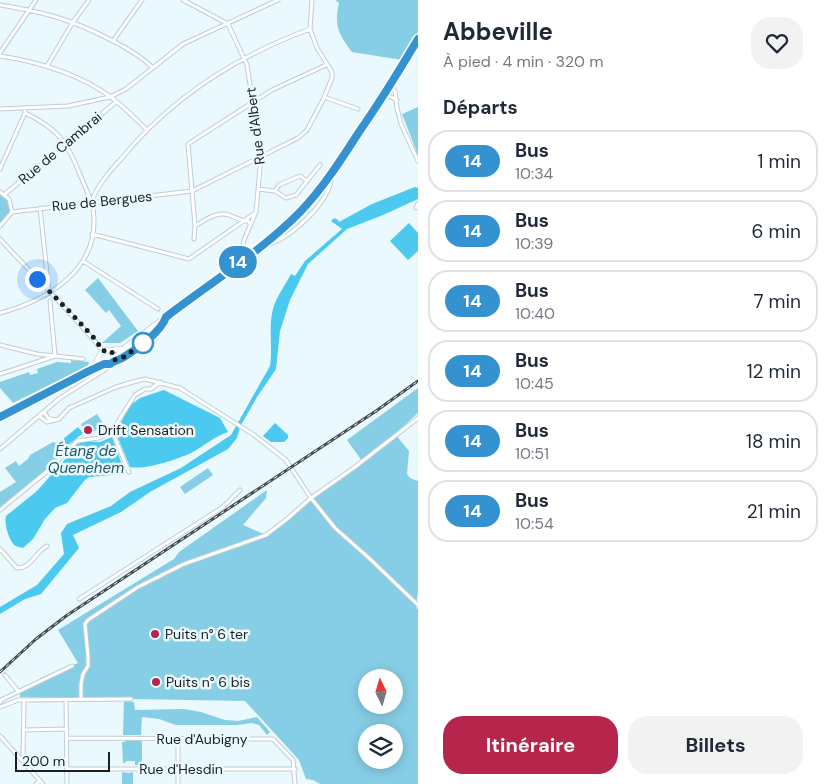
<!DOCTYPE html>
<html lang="fr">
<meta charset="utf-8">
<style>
body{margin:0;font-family:"DM Sans",sans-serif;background:#f2f2f3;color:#1f2937;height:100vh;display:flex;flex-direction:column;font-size:19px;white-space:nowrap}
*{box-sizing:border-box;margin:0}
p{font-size:16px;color:#747a83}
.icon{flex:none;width:28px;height:28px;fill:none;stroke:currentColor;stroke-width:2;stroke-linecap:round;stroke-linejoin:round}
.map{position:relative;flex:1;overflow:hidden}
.drawer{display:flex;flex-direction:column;background:#fff;width:410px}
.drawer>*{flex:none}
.badge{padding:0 10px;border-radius:16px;font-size:18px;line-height:32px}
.needle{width:32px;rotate:355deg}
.buttons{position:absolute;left:358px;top:669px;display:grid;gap:10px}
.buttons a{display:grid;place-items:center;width:45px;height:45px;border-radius:50%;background:#fff;box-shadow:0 2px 12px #0003;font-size:25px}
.scale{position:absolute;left:15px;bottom:12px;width:95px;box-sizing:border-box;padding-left:5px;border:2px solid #1a2022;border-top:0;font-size:14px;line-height:18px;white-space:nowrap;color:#1a2022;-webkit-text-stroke:4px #e9f9fe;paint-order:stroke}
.you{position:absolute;width:25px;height:25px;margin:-12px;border:4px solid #fff;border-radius:50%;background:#1a73e8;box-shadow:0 0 0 8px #1a73e833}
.map>.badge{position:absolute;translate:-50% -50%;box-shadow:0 0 0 2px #fff}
h2{padding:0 25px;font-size:19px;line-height:45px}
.round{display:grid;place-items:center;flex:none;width:52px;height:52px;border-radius:20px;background:#f2f2f3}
.summary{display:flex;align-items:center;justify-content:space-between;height:85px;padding:0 25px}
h1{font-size:24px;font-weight:700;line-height:38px}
.primary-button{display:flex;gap:10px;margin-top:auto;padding:10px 25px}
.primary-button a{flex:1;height:58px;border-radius:20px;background:#b6254b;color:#fff;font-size:20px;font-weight:700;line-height:58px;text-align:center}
.primary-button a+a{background:#f2f2f3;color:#1f2937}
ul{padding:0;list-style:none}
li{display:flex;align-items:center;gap:15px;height:62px;margin:0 10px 8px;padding:0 15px;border:2px solid #e0e1e3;border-radius:20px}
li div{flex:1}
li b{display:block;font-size:19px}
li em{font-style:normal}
li .badge{min-width:55px;font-weight:700;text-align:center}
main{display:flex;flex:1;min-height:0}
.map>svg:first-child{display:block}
</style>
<main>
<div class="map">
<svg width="418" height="784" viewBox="0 0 418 784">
<rect width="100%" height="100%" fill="#e9f9fe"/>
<path fill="#86cee6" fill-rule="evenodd" d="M335,0H418V32L402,60L352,52C338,34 334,25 339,3Z
M418,107V155L402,114Z
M0,193L8,200L11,212L0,225Z
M98,278L138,331L120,343H102L121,326L109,310L106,313L85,290Z
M71,360L89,362L88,366L13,403L0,388V382L29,372L30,375L38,373L37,369L57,362L71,363Z
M418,388V413L395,434L409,451L407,474L410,478L418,481V592L416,608L418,609V784H320L313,780L306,779L299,760L245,701L20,697V692L43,677L78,663L58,630L174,559L179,552L267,490L266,498L243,525L266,535L311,498L362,461L347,440ZM366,678H394V705H366ZM366,732H394V760H366Z
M97,414L104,425L88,435L81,424Z
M53,442L57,443L63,451C45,473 23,492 0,508V492L16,482L5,468L16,461L19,466L28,459L30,455Z
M208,468L213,475L185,494L180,487Z
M124,701L134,702L135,710L184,709L201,712L225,720L238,721L257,717L270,732L267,735L259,725L252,723L237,725H176L159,719L142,717L141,735H123Z
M125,740L142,741V765H135V761H126L125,763H123L122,742H125Z
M122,772L129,773L133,772V784H122Z"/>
<path fill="#4bc9ee" d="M415,187L418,188V199L383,215L347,229L308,264L290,300L280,331L276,369L257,397L240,427L237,438L228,449L150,492L121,512L73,535L79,548L41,594L25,599L0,614V607L37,585L64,554L61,533L67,524L111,506L130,492L181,468L231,435L270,366C273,347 268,328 273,309C275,299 286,284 291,274L295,276L305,261L342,229L331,221L334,218L338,220L339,222L372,204Z
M409,223L418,233V251L408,260L390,241Z
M164,390L220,418L228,432C215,436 203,447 191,453C176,460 145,470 130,467L116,433L129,406L140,398Z
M275,423L288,435V438L284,442H271L263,436Z
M78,427L83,433L67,446L62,440Z
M112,437L124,470L113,475L89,477L84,481L67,503L55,508L45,519L33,539L23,548C18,547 14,546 12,542C8,537 4,522 6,516L37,491L67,457L71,448L83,441L100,442Z"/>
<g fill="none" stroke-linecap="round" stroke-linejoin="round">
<g stroke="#becdd3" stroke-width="5">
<path id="minor" d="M183,0L228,24
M0,5C44,12 71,19 111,40C127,48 141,56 153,68
M228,24L247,65L261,157L256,212L244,240L242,249V259
M113,41L142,0
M0,53L36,0
M0,56C39,62 80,74 112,98C125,108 136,119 147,130
M47,66L73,22L89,0
M390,86L395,91L397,108L401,124L418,161
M385,94L397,100
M324,97L358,109
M0,109L68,106L110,97L126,89L183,44L278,0
M0,169L25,113
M258,189L275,191L279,185L300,176L307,181L320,165
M275,191L286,198L296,195L307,181
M0,192L9,199L12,212L0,226
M5,194L116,102
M91,203C97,186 109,172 121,159C171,98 237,56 310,29
M40,208L49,292
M416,208L418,204
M12,212L192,191L298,138L307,130L323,100L332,78V72L317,48L310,29L312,0
M195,226C205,220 217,211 229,215C235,217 241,221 248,221L251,225
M92,234L189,259L255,213
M0,239C34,276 71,312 103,351
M194,239L195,226L188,144L272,90L326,65
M260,246C283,247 335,199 331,175
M83,261L158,309
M0,313C49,300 102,268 93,209C91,198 85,187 81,177C68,143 59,129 25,113V108
M0,345L37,354L83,359
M114,360C128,360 162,330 166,317
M0,374L55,356L50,301
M44,412L48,418L54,420
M39,416L47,422L59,419L69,408L116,387L133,382L145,379L180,388L254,435L286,460L311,498L335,528L369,558L418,605
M112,431L129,472
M0,449L60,398L106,369L107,365
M0,510L50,469L77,441L99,438L112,431L135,395L145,389H151L160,382
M0,549L17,568C32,568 35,552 47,546
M79,599L223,507L240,490
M5,675L19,692
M81,699V684L83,674L88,666V656L85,624L88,620L138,587L184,564L266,535L287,519L311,498L355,467L418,418
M66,700L67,784
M0,702L1,700L72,666
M0,707L18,700L131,699
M24,730L67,729
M0,736L43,784
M67,738L273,739L293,760L295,784
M178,740V784
M22,760L23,755L24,700
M67,769H295
M36,784L40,781"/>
</g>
<g stroke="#becdd3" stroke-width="6">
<path id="major" d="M115,358L123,349L260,246L300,212L339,164L395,78L418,39
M92,368C98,362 98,355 103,351L121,349
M0,417L89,371L104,364H111L115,358L111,351"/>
</g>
<use href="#minor" stroke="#fff" stroke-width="3"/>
<use href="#major" stroke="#fff" stroke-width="4.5"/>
<g stroke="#444c4f" stroke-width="3">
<path id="rail" d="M0,672L36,639L66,616L376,411L418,381"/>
</g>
<use href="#rail" stroke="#e9f9fe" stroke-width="1" stroke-dasharray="4" stroke-linecap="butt"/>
</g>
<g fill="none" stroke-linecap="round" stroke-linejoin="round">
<g stroke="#fff" stroke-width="11">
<path id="line" d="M0,417L89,371L104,364H110C115,360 119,360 124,357C137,349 161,332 166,317C209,284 263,250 300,212C323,188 341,160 359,132C380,102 399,71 418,39"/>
</g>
<use href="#line" stroke="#3592d0" stroke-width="8"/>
<path stroke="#1a2022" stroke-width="5" stroke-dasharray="0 9" d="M37,279L69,311L95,339L103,351L109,350L112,352L114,360L124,357L143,343"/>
</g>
<circle fill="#fff" stroke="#3592d0" stroke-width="2.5" cx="143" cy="343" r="10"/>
<g fill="#b6254b" stroke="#e9f9fe" stroke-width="2">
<circle cx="88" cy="430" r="5"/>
<circle cx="155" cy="634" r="5"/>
<circle cx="156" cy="682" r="5"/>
</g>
<g text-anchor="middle" stroke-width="5" stroke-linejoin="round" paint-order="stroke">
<g font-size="14" fill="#1a2022" stroke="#e9f9fe">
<text transform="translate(255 126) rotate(-97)" y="5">Rue d'Albert</text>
<text transform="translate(60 148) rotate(-40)" y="5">Rue de Cambrai</text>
<text transform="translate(102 201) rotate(-6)" y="5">Rue de Bergues</text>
<text x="202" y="744">Rue d'Aubigny</text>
<text x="181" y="774">Rue d'Hesdin</text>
</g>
<g font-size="14" fill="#1a2022" stroke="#e9f9fe" text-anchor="start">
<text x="98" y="435">Drift Sensation</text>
<text x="165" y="639">Puits n° 6 ter</text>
<text x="166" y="687">Puits n° 6 bis</text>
</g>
<g font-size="15" font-style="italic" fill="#235767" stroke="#e9f9fe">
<text x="86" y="456">Étang de<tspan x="86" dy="17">Quenehem</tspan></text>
</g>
</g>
</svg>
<div class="buttons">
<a><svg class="needle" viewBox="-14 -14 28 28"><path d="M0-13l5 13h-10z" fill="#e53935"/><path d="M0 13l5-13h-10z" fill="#747a83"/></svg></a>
<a><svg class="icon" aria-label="layers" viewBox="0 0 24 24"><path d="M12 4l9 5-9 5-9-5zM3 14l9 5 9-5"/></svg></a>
</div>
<div class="scale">200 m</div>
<div class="you" style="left:37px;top:279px"></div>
<b class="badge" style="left:238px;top:262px;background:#3592d0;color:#fff">14</b>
</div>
<section class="drawer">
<div class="summary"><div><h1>Abbeville</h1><p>À pied · 4 min · 320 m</p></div><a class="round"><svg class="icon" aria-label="heart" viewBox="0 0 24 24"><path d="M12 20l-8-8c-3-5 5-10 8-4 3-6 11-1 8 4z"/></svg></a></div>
<h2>Départs</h2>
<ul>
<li><span class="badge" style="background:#3592d0;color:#fff">14</span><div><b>Bus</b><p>10:34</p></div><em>1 min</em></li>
<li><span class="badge" style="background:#3592d0;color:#fff">14</span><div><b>Bus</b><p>10:39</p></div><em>6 min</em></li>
<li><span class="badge" style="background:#3592d0;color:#fff">14</span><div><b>Bus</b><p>10:40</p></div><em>7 min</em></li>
<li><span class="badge" style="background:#3592d0;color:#fff">14</span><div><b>Bus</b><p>10:45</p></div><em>12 min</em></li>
<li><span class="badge" style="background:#3592d0;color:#fff">14</span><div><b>Bus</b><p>10:51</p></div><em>18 min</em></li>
<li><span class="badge" style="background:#3592d0;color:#fff">14</span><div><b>Bus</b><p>10:54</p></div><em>21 min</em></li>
</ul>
<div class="primary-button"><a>Itinéraire</a><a>Billets</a></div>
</section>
</main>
